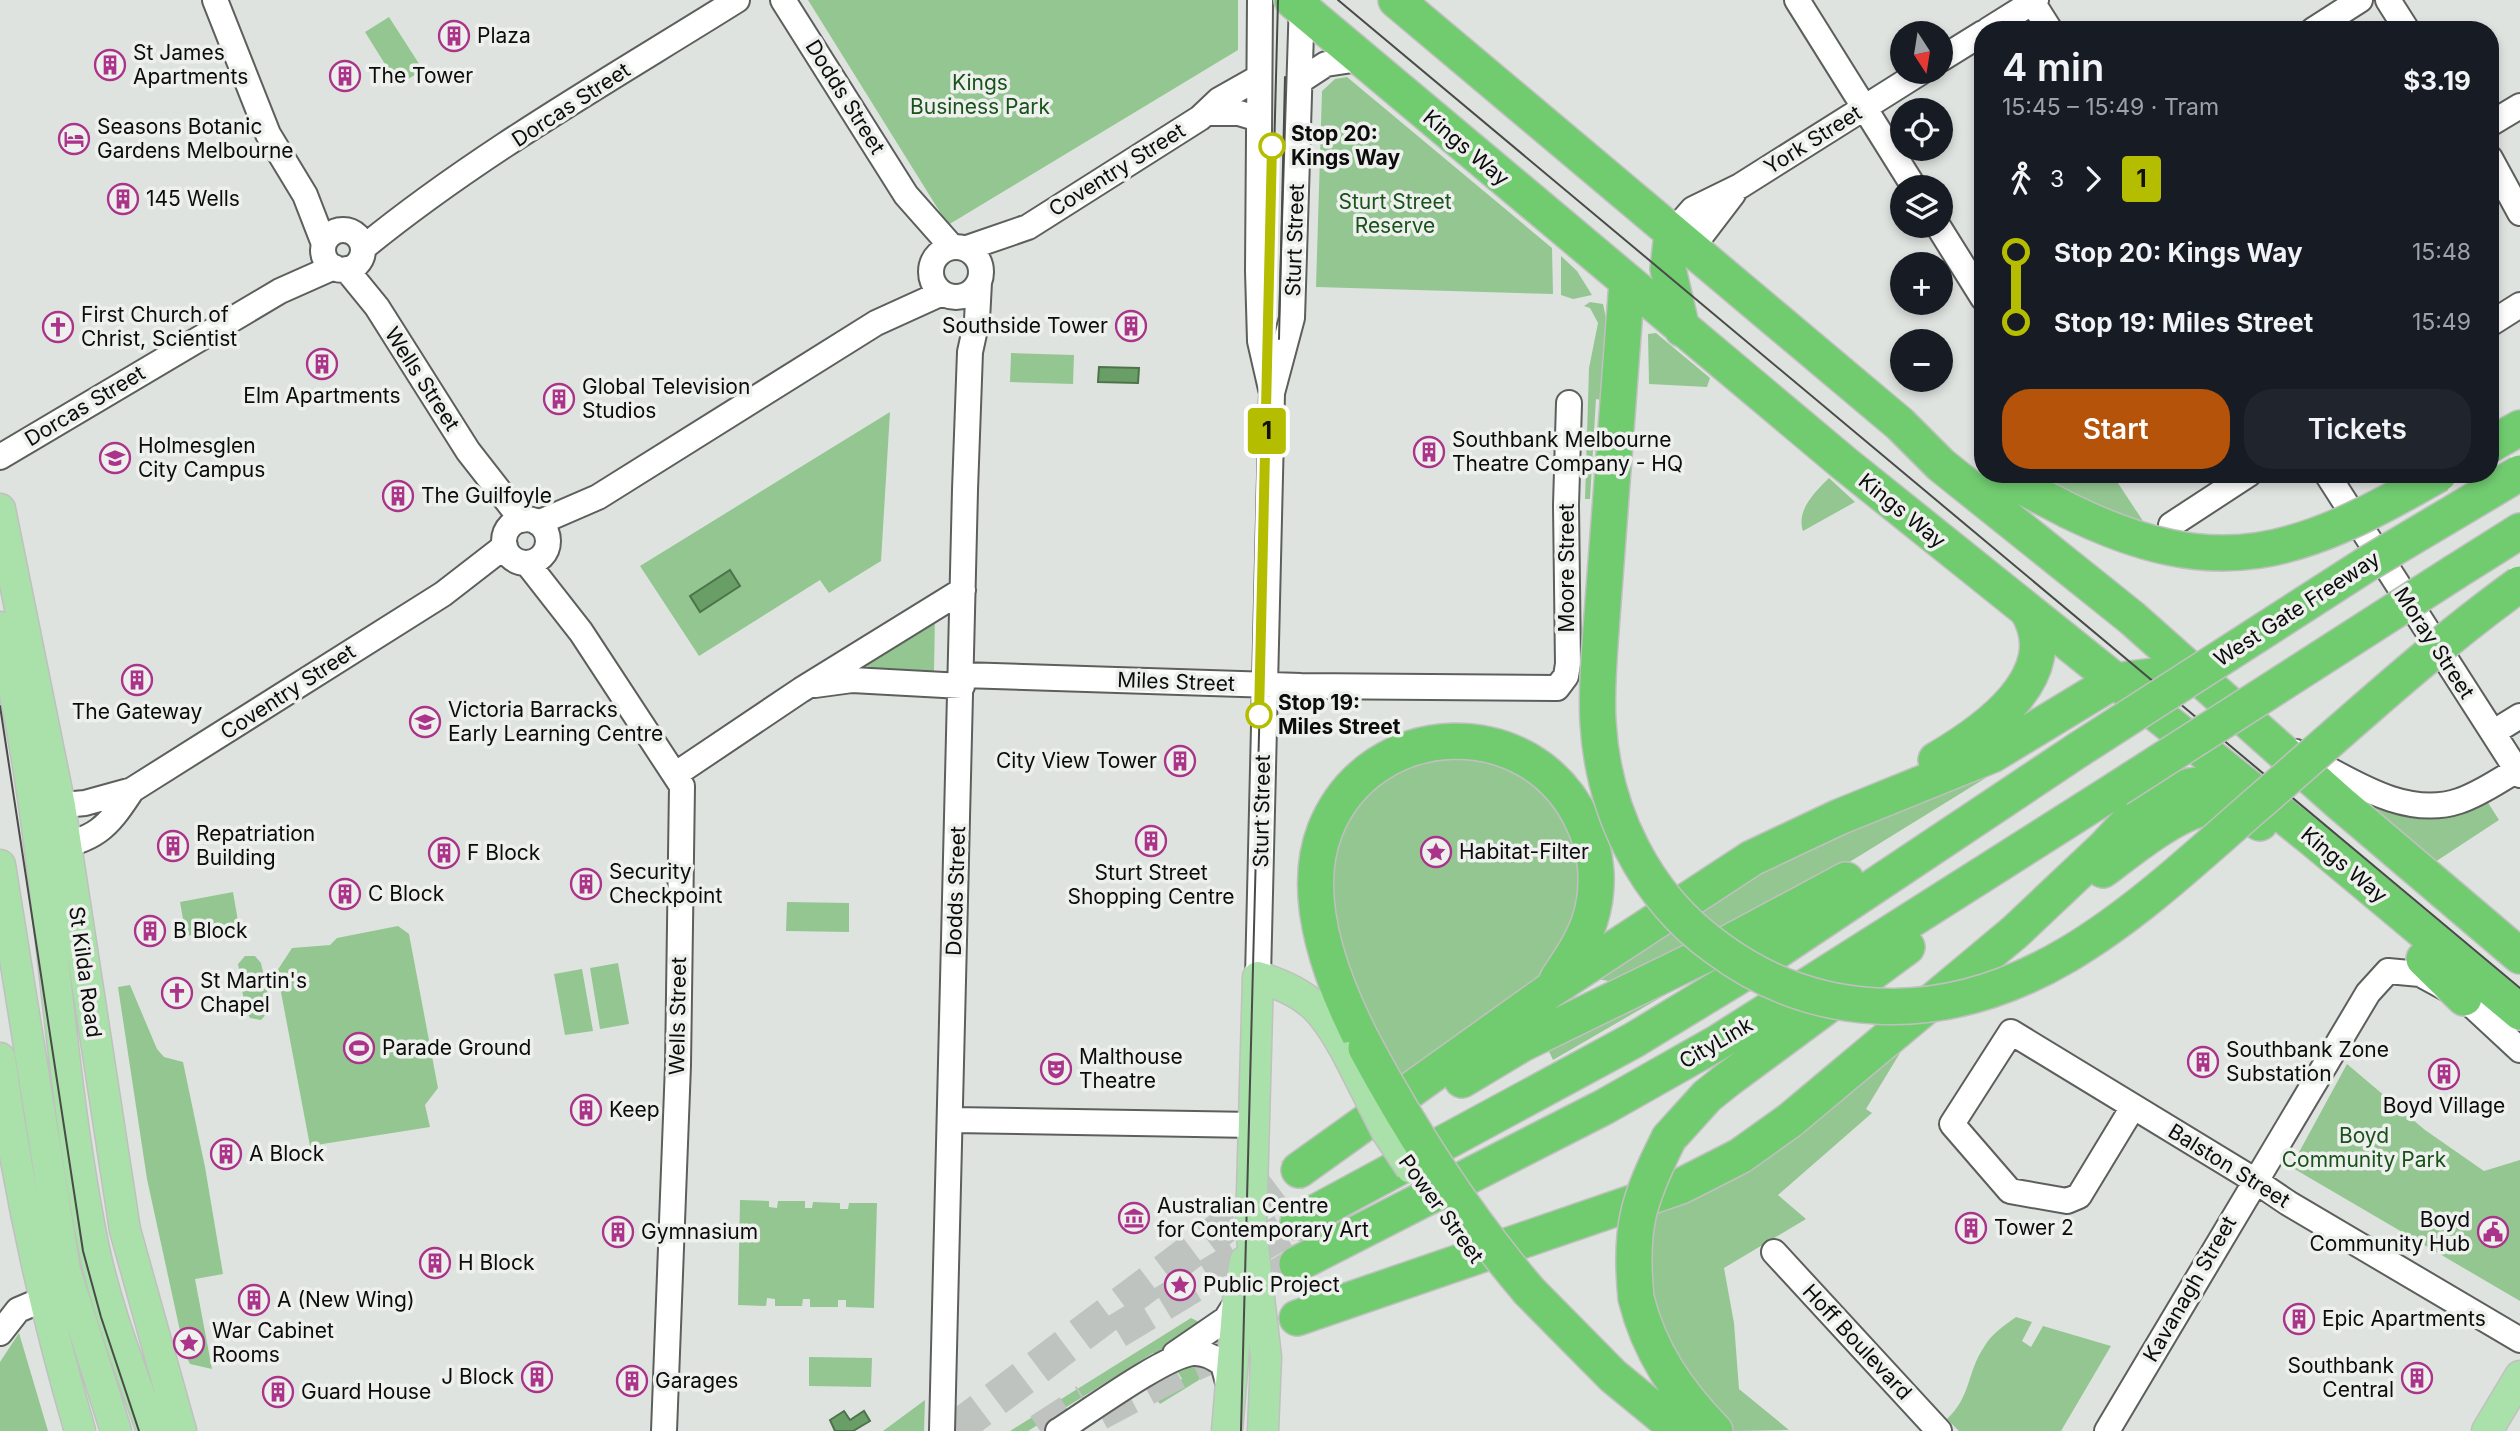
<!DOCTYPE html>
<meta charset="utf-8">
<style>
body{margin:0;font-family:Inter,sans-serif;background:#20242c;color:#f1f3f6;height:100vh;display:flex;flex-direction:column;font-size:26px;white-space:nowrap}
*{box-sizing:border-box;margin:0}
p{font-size:23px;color:#9ea1a6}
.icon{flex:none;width:38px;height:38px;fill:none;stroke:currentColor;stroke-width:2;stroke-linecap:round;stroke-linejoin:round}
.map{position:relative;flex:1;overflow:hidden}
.details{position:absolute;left:1974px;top:21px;width:525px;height:462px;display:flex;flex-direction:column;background:#171b24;border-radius:28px;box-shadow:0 4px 10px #0003}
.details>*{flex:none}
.badge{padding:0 14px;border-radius:5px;font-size:24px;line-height:46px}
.needle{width:46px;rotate:168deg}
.controls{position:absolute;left:1890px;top:21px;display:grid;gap:14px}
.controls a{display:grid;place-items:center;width:63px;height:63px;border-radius:50%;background:#171b24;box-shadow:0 4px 10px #0003;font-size:35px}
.map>.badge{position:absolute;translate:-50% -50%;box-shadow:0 0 0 4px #fff}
.legs{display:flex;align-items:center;gap:10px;height:77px;padding:0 28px;font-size:23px}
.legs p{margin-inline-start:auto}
.overview{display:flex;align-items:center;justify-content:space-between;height:119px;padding:0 28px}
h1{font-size:38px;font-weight:600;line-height:52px}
.button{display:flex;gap:14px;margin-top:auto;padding:14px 28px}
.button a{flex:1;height:80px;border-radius:28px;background:#b45309;color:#fff;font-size:28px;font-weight:600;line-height:80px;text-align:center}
.button a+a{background:#20242c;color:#f1f3f6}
ul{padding:0 28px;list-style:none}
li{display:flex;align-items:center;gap:24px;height:70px;font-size:26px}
li i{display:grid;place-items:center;width:10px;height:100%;margin:0 9px;background:currentColor}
li i::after{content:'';width:18px;height:18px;margin:-9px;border:5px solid;border-radius:50%;background:#171b24}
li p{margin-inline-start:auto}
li:first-child i{background:linear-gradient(#0000 50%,currentColor 0)}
li:last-child i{background:linear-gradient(currentColor 50%,#0000 0)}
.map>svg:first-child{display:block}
</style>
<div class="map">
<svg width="2520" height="1431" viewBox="0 0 2520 1431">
<rect width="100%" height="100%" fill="#dfe3df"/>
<path fill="#94c692" d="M808,0H1238V50L948,225Z
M389,17L423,70L398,85L365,32Z
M1347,77L1552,248L1553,294L1316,287L1322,91L1335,79Z
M1561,256L1577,271L1592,295L1573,299L1561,295Z
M1590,302L1603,304L1606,318L1601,400L1596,399L1590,499H1585L1589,368L1598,323L1590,308L1584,306Z
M1656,333L1710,378L1707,387L1649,384L1648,334Z
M1011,353L1074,355L1073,384L1010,382Z
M890,412L881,561L829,593L820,580L699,656L640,566Z
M2026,474H2112L2143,521L2137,526Z
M1829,478L1855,502L1803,531C1796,510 1815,492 1829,478Z
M935,614L934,671L849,669Z
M1464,749L1553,789L1590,881L1549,973L1395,1083L1348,981L1334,912L1332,869L1343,826L1383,775Z
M1997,771L1843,866L1613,982L1593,978L1752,871Z
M2353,791L2487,801L2499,820L2435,862Z
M233,892L239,927L186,936L180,902Z
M787,902L849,903V932L786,931Z
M398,926L409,934L438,1088L425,1105L430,1127L310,1146L277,971L292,948L330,945L337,938Z
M245,956H255L261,963L271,1009L261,1020L250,1018L245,1008L238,964Z
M618,963L629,1024L600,1029L590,968Z
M582,969L593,1031L565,1035L554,974Z
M130,985L157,1049L164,1057L183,1062L205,1167L223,1274L195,1279L212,1369L190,1364L185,1354L147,1179L118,987Z
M1677,988L1553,1060L1546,1045Z
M1903,1048L1866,1109L1872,1113L1778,1195L1806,1219L1724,1268L1734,1323L1739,1389L1789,1430L1731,1431L1670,1358L1645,1265L1652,1209Z
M2347,1064L2425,1130L2484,1171L2520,1160V1301L2291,1167Z
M740,1200L769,1201V1207L777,1208L778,1201H805V1208H812L813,1202L840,1203V1209H848L849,1203H877L874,1308L846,1307V1300H838V1307H810V1299H803L802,1306H775V1299L767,1298L766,1306L738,1305Z
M2016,1317L2032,1322L2022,1341L2031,1347L2043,1326L2111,1346L2061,1431H1959L1947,1419C1971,1397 1967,1372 1984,1347C1992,1333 2004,1326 2016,1317Z
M1191,1318L1207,1326L1166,1353H1153L1028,1431H1010Z
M19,1333L48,1431H0V1362Z
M809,1357L872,1358L871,1387L809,1386Z
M1209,1363L1199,1380L1160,1404L1155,1397L1182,1379L1176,1369L1179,1365Z
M925,1400L924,1431H883Z"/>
<path fill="#699f67" stroke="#4d734b" stroke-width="2" d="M1099,367L1139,368L1138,383L1098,382Z
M730,570L740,586L700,612L690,596Z
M844,1411L850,1420L864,1411L870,1421L853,1431H835L830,1420Z"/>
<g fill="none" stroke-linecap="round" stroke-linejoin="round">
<path stroke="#bfc3bf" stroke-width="35" stroke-dasharray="35 18" stroke-linecap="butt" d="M1232,1306L1297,1264
M1117,1331L1298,1222
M1099,1413L1184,1368L1297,1318
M953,1431L1299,1170
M1040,1431L1086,1401"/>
<g stroke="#5c5f5c" stroke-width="28">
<path id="minor" d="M215,0L268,134L305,195L324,244
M783,0L906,195L952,247
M1260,0L1258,271L1260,341L1271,389
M1797,0L1914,187
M2031,0L2050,30
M2388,0L2407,30
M1988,30L2036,0
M2313,30L2360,0
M1941,59L1983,33
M1300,81L1326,64L1359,59
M1206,113H1239L1259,119
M2490,124L2520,106
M2490,158L2520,213
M1938,226L1983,298
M323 250a20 20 0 1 1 40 0a20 20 0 1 1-40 0Z
M1672,233L1693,209L1740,186L1921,72
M931 272a25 25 0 1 1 50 0a25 25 0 1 1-50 0Z
M363,248C478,154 611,79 737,0
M967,248L1028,227L1200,118L1219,100L1258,78
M1691,249L1733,194
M346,269L377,307L468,451L522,520
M2490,324L2520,305
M0,457L280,291L334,267
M2327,474L2520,775
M504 541a22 22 0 1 1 44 0a22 22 0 1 1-44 0Z
M538,523L598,497L876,323L942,293
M2171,525L2249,474
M527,563L581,632L682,786L678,1065L664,1431
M962,675L1301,686L1557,688L1566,676L1568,664L1566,505L1569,403
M815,685L852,680L962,686
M2494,732L2520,716
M2296,752C2345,776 2402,820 2459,801C2480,794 2498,781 2517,770
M676,774L801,690L963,590
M42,807L85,803L132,790L443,594L505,546
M48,849C96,839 106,830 132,790
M1258,977L1272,393L1292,318L1302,0
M2133,1107L2079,1196L2067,1201L2010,1191L1952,1124L2011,1032L2254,1180L2288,1203L2520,1340
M952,1120L1254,1125
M1774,1252L1939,1431
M0,1333L18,1310L44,1299
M1175,1354L1226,1319L1238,1300
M942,1431L965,490L970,352L977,320L979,282
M1058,1431C1087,1413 1163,1357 1192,1353C1204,1352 1213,1357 1223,1364L1229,1386
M2107,1431L2368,993L2388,971L2420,974L2464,998L2520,1050"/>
</g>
<g stroke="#c0c0c0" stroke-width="33">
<path id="major" d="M0,509L60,806L125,1230L181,1431
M0,627C51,829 52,1040 93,1244C106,1308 131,1370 152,1431
M0,865L65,1270L116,1431
M0,1058C17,1185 44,1308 80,1431
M1227,1431L1238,1300L1245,1261
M1263,1431L1266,1357L1251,1229L1258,977C1310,993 1324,1010 1349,1057
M2487,1431L2520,1376"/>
</g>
<g stroke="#c0c0c0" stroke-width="38">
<path id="highway" d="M1292,0L1845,464L2314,840L2520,1012
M1396,0L1900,424L1941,465L2132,618L2340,803L2520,956
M1672,233L1668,269L1682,329
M2490,445L2520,428
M1998,474L2067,510
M2455,572L2520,531
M1601,630L1627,282
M1936,760C1984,732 2067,675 2027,610
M2103,870C2133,848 2191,797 2230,807C2241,810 2250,818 2260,823
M2424,959L2464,998
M1366,1048C1334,987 1298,899 1325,830C1370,716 1532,710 1583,822C1598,853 1600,888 1590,920C1583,942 1569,961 1557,980
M1462,1080L1522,1044L1723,946L1846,880
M1669,1138L1707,1096L1727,1080L1907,947
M1299,1170L1552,989L1752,858L1839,817L1992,755L2114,681L2192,671
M1298,1222L1634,1040L1744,973L2078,750
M1297,1264L1604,1107L1717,1043L2117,789
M1529,1291L1613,1376L1680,1431
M1636,1298C1649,1351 1677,1392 1715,1431
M1297,1318L1681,1186L1740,1156L1789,1121L2015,932L2105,847L2149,800L2190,786L2217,782L2231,783L2251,790"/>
</g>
<use href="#minor" stroke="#fff" stroke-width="24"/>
<use href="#major" stroke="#aae0a9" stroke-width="30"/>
<use href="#highway" stroke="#71cc70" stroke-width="35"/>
<path stroke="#494b49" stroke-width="2" d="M1338,0L2520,988
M1279,339L1285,77
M0,706L83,1251L101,1317L139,1431
M1241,1431L1278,0"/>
<g stroke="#c0c0c0" stroke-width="33" stroke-linecap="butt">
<path id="major-bridge" d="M1349,1057L1387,1132L1411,1168"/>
</g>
<g stroke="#c0c0c0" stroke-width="38" stroke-linecap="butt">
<path id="highway-bridge" d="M2067,510C2219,585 2299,555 2439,474
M1601,630C1599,660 1596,691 1598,722C1603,810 1644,896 1717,948C1764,983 1818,1003 1876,1006C2033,1015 2147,900 2256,805C2343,730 2427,651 2520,584
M2078,750L2367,564L2520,473
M2117,789L2455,572
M1366,1048C1413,1135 1465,1216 1529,1291
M1636,1298C1629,1228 1638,1200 1669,1138"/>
</g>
<use href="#major-bridge" stroke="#aae0a9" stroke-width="30"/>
<use href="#highway-bridge" stroke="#71cc70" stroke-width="35"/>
</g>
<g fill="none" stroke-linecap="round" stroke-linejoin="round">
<g stroke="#fff" stroke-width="16">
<path id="line-1" d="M1259,715L1272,146"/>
</g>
<use href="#line-1" stroke="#b5bd00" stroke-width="10"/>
</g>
<defs>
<g id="building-ring" transform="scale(1.575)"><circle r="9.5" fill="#edf0ec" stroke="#ab338a" stroke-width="1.5"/><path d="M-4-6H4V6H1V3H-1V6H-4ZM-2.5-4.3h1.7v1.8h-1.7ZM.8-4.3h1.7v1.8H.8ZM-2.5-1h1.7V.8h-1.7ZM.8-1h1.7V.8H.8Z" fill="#ab338a"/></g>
<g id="hotel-ring" transform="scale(1.575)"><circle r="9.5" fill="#edf0ec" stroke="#ab338a" stroke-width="1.5"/><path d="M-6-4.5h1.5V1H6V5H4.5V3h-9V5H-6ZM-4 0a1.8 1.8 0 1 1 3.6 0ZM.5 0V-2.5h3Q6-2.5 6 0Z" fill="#ab338a"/></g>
<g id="church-ring" transform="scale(1.575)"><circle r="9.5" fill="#edf0ec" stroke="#ab338a" stroke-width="1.5"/><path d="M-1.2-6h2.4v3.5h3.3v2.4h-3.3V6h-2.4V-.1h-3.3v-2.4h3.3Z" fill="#ab338a"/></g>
<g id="university-ring" transform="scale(1.575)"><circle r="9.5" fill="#edf0ec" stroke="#ab338a" stroke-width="1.5"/><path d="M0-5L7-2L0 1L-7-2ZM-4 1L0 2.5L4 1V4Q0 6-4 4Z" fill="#ab338a"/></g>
<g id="school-ring" transform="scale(1.575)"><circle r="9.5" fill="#edf0ec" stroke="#ab338a" stroke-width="1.5"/><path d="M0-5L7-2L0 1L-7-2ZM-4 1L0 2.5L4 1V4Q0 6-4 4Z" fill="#ab338a"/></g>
<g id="sight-ring" transform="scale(1.575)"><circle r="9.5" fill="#edf0ec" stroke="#ab338a" stroke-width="1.5"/><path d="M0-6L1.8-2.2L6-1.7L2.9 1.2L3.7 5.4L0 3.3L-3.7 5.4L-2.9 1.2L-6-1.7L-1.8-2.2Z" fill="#ab338a"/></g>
<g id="stadium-ring" transform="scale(1.575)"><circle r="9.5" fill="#edf0ec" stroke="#ab338a" stroke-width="1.5"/><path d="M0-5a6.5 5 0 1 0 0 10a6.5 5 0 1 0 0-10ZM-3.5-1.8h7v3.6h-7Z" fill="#ab338a"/></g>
<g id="theatre-ring" transform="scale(1.575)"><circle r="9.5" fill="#edf0ec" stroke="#ab338a" stroke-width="1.5"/><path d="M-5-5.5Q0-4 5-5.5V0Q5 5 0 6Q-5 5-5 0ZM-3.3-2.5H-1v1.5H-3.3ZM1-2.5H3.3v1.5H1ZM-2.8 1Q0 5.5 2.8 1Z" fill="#ab338a"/></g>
<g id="museum-ring" transform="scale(1.575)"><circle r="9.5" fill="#edf0ec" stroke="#ab338a" stroke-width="1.5"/><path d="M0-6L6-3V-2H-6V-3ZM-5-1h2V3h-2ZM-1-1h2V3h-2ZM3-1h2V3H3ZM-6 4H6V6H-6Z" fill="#ab338a"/></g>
<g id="civic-ring" transform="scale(1.575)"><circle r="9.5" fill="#edf0ec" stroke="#ab338a" stroke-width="1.5"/><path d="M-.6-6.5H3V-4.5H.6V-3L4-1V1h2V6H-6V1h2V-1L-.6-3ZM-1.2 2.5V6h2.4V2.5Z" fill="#ab338a"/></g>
</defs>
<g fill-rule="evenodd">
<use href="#building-ring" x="454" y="36"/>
<use href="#building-ring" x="110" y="65"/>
<use href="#building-ring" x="345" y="76"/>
<use href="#hotel-ring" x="74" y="139"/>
<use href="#building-ring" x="123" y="199"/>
<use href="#building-ring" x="1131" y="326"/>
<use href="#church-ring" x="58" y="327"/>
<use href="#building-ring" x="322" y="364"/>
<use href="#building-ring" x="559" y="399"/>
<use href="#building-ring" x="1429" y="452"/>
<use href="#university-ring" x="115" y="458"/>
<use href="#building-ring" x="398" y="496"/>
<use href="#building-ring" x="137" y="680"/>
<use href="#school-ring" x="425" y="722"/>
<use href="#building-ring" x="1180" y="761"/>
<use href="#building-ring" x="1151" y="841"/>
<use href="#building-ring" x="173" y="846"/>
<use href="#sight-ring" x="1436" y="852"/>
<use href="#building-ring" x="444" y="853"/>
<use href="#building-ring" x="586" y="884"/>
<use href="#building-ring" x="345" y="894"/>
<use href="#building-ring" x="150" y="931"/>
<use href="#church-ring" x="177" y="993"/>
<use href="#stadium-ring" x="359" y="1048"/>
<use href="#building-ring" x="2203" y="1062"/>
<use href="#theatre-ring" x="1056" y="1069"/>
<use href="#building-ring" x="2444" y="1074"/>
<use href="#building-ring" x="586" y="1110"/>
<use href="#building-ring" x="226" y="1154"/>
<use href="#museum-ring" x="1134" y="1218"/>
<use href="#building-ring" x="1971" y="1228"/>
<use href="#building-ring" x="618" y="1232"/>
<use href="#civic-ring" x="2493" y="1232"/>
<use href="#building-ring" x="435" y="1263"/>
<use href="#sight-ring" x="1180" y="1285"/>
<use href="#building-ring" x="254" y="1300"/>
<use href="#building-ring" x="2299" y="1319"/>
<use href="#sight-ring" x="189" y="1343"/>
<use href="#building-ring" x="537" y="1377"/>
<use href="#building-ring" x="2417" y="1378"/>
<use href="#building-ring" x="632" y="1381"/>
<use href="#building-ring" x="278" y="1392"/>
</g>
<g fill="#fff" stroke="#b5bd00" stroke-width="3.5">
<circle cx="1272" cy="146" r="12"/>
<circle cx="1259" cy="715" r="12"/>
</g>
<g text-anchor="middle" stroke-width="7" stroke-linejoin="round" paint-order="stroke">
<g font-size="21" fill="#0b0c0b" stroke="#edf0ec" text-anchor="start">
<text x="477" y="43">Plaza</text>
<text x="133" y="60">St James<tspan x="133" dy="24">Apartments</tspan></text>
<text x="368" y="83">The Tower</text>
<text x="97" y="134">Seasons Botanic<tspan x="97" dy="24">Gardens Melbourne</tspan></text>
<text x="146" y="206">145 Wells</text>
<text x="81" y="322">First Church of<tspan x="81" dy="24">Christ, Scientist</tspan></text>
<text x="1108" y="333" text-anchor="end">Southside Tower</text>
<text x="582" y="394">Global Television<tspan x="582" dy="24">Studios</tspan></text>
<text x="322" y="403" text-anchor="middle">Elm Apartments</text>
<text x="1452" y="447">Southbank Melbourne<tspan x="1452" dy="24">Theatre Company - HQ</tspan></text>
<text x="138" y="453">Holmesglen<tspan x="138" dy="24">City Campus</tspan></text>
<text x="421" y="503">The Guilfoyle</text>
<text x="448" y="717">Victoria Barracks<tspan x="448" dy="24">Early Learning Centre</tspan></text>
<text x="137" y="719" text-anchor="middle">The Gateway</text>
<text x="1157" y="768" text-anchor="end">City View Tower</text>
<text x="196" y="841">Repatriation<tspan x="196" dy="24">Building</tspan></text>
<text x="1459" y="859">Habitat-Filter</text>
<text x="467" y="860">F Block</text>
<text x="609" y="879">Security<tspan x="609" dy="24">Checkpoint</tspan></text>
<text x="1151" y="880" text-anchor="middle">Sturt Street<tspan x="1151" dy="24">Shopping Centre</tspan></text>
<text x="368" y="901">C Block</text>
<text x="173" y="938">B Block</text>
<text x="200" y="988">St Martin's<tspan x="200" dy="24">Chapel</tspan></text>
<text x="382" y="1055">Parade Ground</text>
<text x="2226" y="1057">Southbank Zone<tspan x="2226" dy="24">Substation</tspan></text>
<text x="1079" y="1064">Malthouse<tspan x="1079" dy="24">Theatre</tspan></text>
<text x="2444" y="1113" text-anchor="middle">Boyd Village</text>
<text x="609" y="1117">Keep</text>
<text x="249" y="1161">A Block</text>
<text x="1157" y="1213">Australian Centre<tspan x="1157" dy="24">for Contemporary Art</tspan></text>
<text x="2470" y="1227" text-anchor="end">Boyd<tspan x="2470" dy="24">Community Hub</tspan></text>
<text x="1994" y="1235">Tower 2</text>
<text x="641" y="1239">Gymnasium</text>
<text x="458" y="1270">H Block</text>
<text x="1203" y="1292">Public Project</text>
<text x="277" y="1307">A (New Wing)</text>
<text x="2322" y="1326">Epic Apartments</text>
<text x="212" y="1338">War Cabinet<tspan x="212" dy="24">Rooms</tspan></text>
<text x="2394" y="1373" text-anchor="end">Southbank<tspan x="2394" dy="24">Central</tspan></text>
<text x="514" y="1384" text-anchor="end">J Block</text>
<text x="655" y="1388">Garages</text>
<text x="301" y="1399">Guard House</text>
</g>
<g font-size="21" fill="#19521b" stroke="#edf0ec">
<text x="980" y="90">Kings<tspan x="980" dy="24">Business Park</tspan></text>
<text x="1395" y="209">Sturt Street<tspan x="1395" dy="24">Reserve</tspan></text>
<text x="2364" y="1143">Boyd<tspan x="2364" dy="24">Community Park</tspan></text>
</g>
<g font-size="21" fill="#0b0c0b" stroke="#edf0ec">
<text transform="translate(845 97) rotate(58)" y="7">Dodds Street</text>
<text transform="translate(571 105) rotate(-33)" y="7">Dorcas Street</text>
<text transform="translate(1813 140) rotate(-32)" y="7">York Street</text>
<text transform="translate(1466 148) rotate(40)" y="7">Kings Way</text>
<text transform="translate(1117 170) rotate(-32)" y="7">Coventry Street</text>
<text transform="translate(1295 240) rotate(-88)" y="7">Sturt Street</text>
<text transform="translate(422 379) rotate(57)" y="7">Wells Street</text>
<text transform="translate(85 406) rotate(-31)" y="7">Dorcas Street</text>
<text transform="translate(1902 511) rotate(39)" y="7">Kings Way</text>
<text transform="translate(1567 568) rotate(-90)" y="7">Moore Street</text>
<text transform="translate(2297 609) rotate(-33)" y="7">West Gate Freeway</text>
<text transform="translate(2434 643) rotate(57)" y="7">Moray Street</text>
<text transform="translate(1176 682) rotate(2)" y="7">Miles Street</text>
<text transform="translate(288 692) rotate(-33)" y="7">Coventry Street</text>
<text transform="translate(1262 811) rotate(-89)" y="7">Sturt Street</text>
<text transform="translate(2344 865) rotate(40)" y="7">Kings Way</text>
<text transform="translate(956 891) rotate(-88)" y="7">Dodds Street</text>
<text transform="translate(85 972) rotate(82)" y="7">St Kilda Road</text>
<text transform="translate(678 1016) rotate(-89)" y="7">Wells Street</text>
<text transform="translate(1716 1043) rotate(-30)" y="7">CityLink</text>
<text transform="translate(2229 1166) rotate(32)" y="7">Balston Street</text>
<text transform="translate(1441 1209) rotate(54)" y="7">Power Street</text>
<text transform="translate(2190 1289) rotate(-60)" y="7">Kavanagh Street</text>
<text transform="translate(1857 1342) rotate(47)" y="7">Hoff Boulevard</text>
</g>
<g font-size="21" font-weight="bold" fill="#0b0c0b" stroke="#edf0ec" text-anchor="start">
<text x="1291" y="141">Stop 20:<tspan x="1291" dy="24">Kings Way</tspan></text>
<text x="1278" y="710">Stop 19:<tspan x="1278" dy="24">Miles Street</tspan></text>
</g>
</g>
</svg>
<div class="controls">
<a><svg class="needle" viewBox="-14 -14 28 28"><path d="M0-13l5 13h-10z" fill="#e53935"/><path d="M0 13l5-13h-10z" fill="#9ea1a6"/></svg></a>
<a><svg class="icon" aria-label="locate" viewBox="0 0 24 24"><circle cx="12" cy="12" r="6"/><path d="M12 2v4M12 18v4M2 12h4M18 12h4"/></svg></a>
<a><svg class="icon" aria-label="layers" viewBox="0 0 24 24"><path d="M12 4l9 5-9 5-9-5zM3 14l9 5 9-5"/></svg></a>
<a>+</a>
<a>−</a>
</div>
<b class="badge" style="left:1267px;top:431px;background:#b5bd00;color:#111">1</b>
<section class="details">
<div class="overview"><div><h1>4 min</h1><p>15:45 – 15:49 · Tram</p></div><b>$3.19</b></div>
<div class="legs"><svg class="icon" aria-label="walk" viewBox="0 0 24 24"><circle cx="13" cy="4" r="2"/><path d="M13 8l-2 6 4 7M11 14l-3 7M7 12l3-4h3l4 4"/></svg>3<svg class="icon" aria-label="forward" viewBox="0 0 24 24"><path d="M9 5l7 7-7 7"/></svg><b class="badge" style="background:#b5bd00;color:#111">1</b></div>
<ul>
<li><i style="color:#b5bd00"></i><b>Stop 20: Kings Way</b><p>15:48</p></li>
<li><i style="color:#b5bd00"></i><b>Stop 19: Miles Street</b><p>15:49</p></li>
</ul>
<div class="button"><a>Start</a><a>Tickets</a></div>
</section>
</div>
